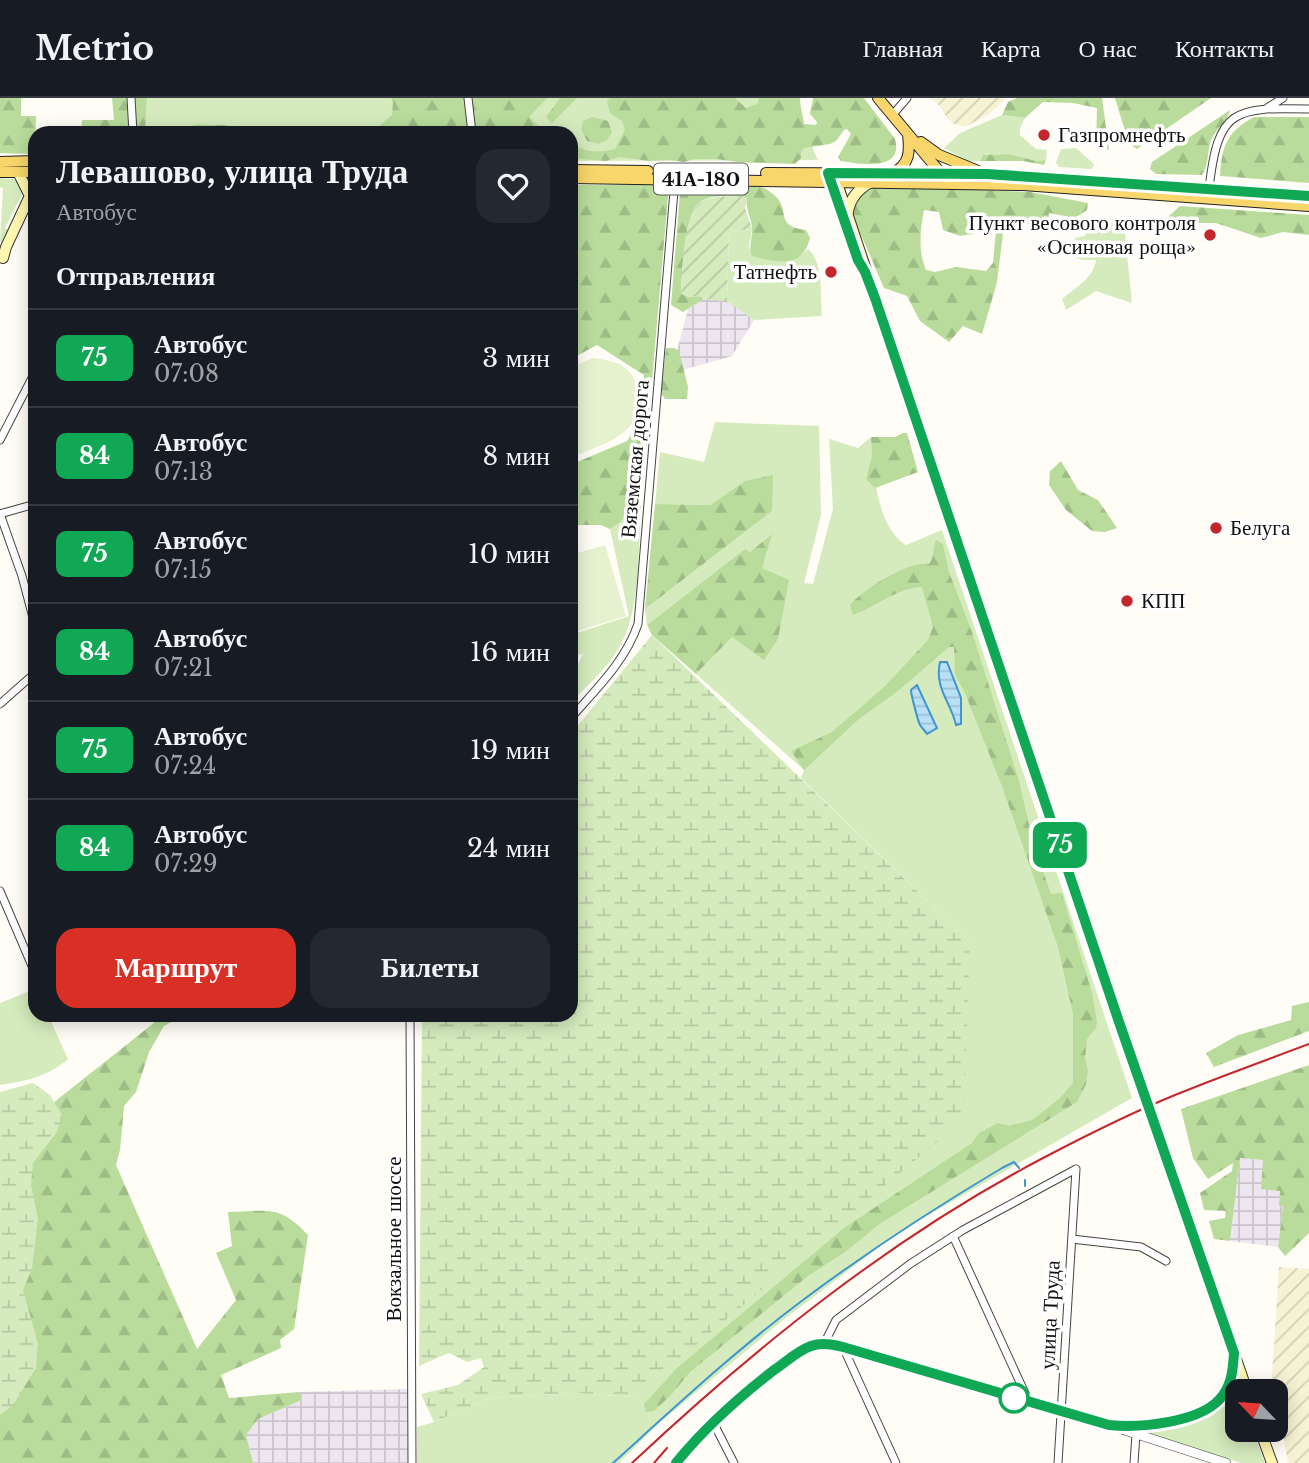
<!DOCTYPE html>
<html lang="ru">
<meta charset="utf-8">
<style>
body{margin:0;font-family:"Libre Baskerville",serif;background:#242831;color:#f1f3f6;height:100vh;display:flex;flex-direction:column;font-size:26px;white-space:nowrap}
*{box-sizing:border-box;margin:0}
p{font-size:23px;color:#9ea1a6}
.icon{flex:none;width:38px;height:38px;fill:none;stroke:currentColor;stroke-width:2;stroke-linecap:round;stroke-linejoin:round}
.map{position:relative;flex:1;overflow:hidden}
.details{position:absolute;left:28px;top:28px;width:550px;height:896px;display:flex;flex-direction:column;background:#171b24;border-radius:21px;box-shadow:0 4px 18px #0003}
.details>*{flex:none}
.badge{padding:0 14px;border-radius:10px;font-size:24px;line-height:46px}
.needle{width:46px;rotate:295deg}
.controls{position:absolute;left:1225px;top:1281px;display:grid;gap:14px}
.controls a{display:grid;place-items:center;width:63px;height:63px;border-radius:14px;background:#171b24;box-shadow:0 4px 18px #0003;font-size:35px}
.map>.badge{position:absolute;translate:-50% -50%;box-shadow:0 0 0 4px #fff}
h2{padding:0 28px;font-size:26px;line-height:63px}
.round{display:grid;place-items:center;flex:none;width:74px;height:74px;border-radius:21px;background:#242831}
.headline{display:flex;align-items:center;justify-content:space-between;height:119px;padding:0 28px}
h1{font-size:33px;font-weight:800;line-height:52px}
.button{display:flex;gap:14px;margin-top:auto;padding:14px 28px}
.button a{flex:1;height:80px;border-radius:21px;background:#d93025;color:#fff;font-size:28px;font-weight:800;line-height:80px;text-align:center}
.button a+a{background:#242831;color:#f1f3f6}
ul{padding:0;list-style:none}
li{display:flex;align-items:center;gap:21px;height:98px;padding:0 28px;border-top:2px solid #363941}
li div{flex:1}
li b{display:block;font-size:26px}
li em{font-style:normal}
li .badge{min-width:77px;font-weight:700;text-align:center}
header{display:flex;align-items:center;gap:42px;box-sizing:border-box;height:98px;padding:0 35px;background:#171b24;border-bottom:2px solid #363941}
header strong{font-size:33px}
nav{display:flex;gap:38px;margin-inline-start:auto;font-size:24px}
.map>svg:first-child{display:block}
</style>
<header>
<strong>Metrio</strong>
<nav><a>Главная</a><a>Карта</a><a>О нас</a><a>Контакты</a></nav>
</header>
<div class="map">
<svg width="1309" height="1365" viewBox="0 0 1309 1365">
<defs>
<pattern id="industrial-grid" width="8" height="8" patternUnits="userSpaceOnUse" patternTransform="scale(1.75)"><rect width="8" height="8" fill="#eee6ef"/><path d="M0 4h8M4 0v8" fill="none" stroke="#cbc4cc"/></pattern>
<pattern id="farmland-furrows" width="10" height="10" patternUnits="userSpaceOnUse" patternTransform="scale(1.75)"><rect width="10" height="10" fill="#f6f3d4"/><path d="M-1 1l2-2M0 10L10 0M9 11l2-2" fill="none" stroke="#d2cfb5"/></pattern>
<pattern id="forest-firs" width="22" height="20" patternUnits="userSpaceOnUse" patternTransform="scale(1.75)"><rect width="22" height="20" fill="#b9dc9c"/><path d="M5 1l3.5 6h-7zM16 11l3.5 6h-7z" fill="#9ebc85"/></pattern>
<pattern id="wetland-marsh" width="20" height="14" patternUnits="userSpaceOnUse" patternTransform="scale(1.75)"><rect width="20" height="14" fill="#d5ebbd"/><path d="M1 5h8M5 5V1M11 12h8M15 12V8" fill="none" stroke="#b6c8a1"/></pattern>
<pattern id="garden-furrows" width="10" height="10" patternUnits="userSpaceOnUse" patternTransform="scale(1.75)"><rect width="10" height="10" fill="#d5ebbd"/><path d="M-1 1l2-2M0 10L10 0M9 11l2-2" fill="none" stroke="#b6c8a1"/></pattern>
<pattern id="water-rules" width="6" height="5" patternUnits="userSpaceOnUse" patternTransform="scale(1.75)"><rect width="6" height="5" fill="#b9e0f7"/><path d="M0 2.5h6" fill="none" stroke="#9ebfd3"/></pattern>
</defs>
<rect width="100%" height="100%" fill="#fffdf5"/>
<path fill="url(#industrial-grid)" d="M704,201L729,203L754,222L732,258L683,272L677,253L688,211Z
M1240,1060L1263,1062L1280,1093L1283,1108L1278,1149L1230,1143Z
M408,1291V1365H253L246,1337L258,1321L302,1302L299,1294Z"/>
<path fill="url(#farmland-furrows)" d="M930,0H1006L988,17L965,29L954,26L947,20L940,8Z
M1279,1169L1309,1171V1365H1288L1281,1323L1276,1317V1293H1271Z"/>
<path fill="#d5ebbd" d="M147,0H790L818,62L571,63L570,35H366L365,30L351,32L197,26L166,35H145Z
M1002,17L1025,20L1020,30V37L1036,51L1047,52L1046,62L1036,63L1009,56L983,57L980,63H967L944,50L960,35Z
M1076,50L1094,66L1092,71L1059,69L1056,65L1061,51Z
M0,80L12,81L20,84L18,86L22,96L5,130L8,131L2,145L0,143L3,90L0,89Z
M1090,121L1124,126L1132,205L1096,193L1066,212L1062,201C1076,189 1093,181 1096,162H1083L1074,159L1075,140L1085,138Z
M752,131L749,148L753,158C775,163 791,169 808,151C824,164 820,199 822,218L754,222L727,203L729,133Z
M715,324L819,328L821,417L804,485L813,486L833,411L829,341L858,350L871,339C873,371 876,429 906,447L942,432L1132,1000L899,1134L782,1223L658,1326L619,1365H417V1329L434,1324L490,1300L575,1295L634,1299L970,844L801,680L804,672L696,576L732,539L761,470L771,437L750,454L744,452L647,527L645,511L772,413L745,383L710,407L655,406L660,354L704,364Z
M641,409C638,451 641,511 620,548C608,570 587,587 571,605V582L583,556L571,558V537L629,518L610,431Z
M35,891V917H48L68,961C48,979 25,983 0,987V905Z
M1237,1299V1332H1253L1265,1365H1241L1146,1335V1332C1184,1326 1205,1321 1237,1299Z"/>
<path fill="url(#forest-firs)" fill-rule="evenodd" d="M0,0H21V18H36L35,56L0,55Z
M112,0H147L145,35H81L82,22H114Z
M391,0H466L469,35H166L197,26L351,32L378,29L392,17L393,4Z
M470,0H547L529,19L540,29L542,35H475Z
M560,0H577L552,25L546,19Z
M610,0H735L746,10L757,6L759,0H800C800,10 803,16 804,26L816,27L817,24L810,16L813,0H864L895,41C904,74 860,66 841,63L838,59L851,36L847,31L844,32L836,43L830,46L804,50L801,54V60L795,66L738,64L717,61H694L684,64L670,62L650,63L620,59L606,63L571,60V44C584,55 598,55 615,51L625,32L622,23L610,15L607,3Z
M1017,0H1102L1109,52L1096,48L1097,10L1073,5L1043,4L1025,20L1002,17L1008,4Z
M1115,0H1211L1137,51L1129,46Z
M1230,12C1228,23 1216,31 1211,42C1207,54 1209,67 1202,77L1156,76L1150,71L1152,64Z
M592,19L608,23L612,34L607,42L598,46L587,43L581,31L583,23Z
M1254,19H1309V85L1220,78C1222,47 1227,34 1254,19Z
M1009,56L1036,63L1046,62L1044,67L1023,63H980L983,57Z
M754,85C762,89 773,94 778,101C789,116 776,128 806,132L810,140C802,172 777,164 752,158C748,147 753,140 752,129C751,118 745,111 747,100C734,98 710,95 699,105C684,119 682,175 681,195L689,199L700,198L704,201L683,214L671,207L680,95L693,86Z
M571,87H669L641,409L610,431L601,427H571L570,367L627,343L640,323L644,277L597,247L571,261Z
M876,88L1030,94L1088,105L1087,112L1075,120L1049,115L1048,125L1004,127L997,184L982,236L963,228L949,244L920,223L907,198L884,190L852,116L858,96ZM924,112L939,114L943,132L960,138L996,132L993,165L986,173L956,169L935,174L926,172C918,153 920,132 924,112Z
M1180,108L1309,117V137L1283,134L1261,140L1216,125H1187L1179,134L1171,129L1169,118Z
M666,250H674L679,253L688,289L687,301H665L661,295Z
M903,335H907L918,374L875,390L866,381L872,358L871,339H895Z
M1061,363L1078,392L1098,402L1117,430L1105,434L1092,433L1066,412L1049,387L1050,373Z
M773,377L772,413L645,511L655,406L710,407L745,383Z
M772,436L762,470L789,482L778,541L764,562L732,539L696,576L652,537L647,527L745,451L750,454Z
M936,442L943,446L949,474L972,534L1019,683L1033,744L1051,796L1062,795L1092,895L1097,924L1096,930L1087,941L1085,960L1088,972L1086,986L1077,1004L881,1125L845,1154L808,1178L690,1274L671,1297L654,1313L646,1314L644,1306L677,1270L844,1130L972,1045L979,1035L998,1025L1009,1028L1032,1022L1059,1001L1073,985V916L1058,849L1003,691L965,595L955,577L954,549H949L898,593L859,621L804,672L791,653L832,634L884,589L928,542L933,529L922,489C899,489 875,509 853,517L850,507C863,491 909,462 929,466C935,459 932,451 936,442Z
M1309,904V933L1214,969L1206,955L1238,937L1291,922L1292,908Z
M164,917H184L164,928L149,954L136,994L124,1008L120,1052L116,1067L197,1251L236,1202L216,1155L232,1148L228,1114C267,1113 280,1106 308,1137L294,1231L280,1242L281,1250L221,1277L229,1300L299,1294L302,1302L258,1321L246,1337L253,1365H0V1047Z
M1309,967V1135L1285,1158L1278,1149L1283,1108H1279L1280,1093L1261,1091L1263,1062L1240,1060L1230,1143L1214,1141L1209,1123L1225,1120L1226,1113L1204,1112L1200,1095L1232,1073L1233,1065L1208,1081L1193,1060L1181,1011Z"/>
<path fill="url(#wetland-marsh)" d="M652,537L970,844L964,1021L634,1299L575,1295L490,1300L434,1324L421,1296L458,1287L484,1269L481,1260L467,1264L449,1255L419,1268L422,917H570L571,636Z
M33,985L50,997L62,1017L57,1034L33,1065L31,1088L38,1120L32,1171L23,1192L38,1246L36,1270L13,1307L0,1317V994Z"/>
<path fill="url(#garden-furrows)" d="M732,98L747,100L745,110L752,131L729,133L727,203L704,201L700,198L689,199L681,196C682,174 683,119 700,105C708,98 723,99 732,98Z"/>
<path fill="#e6f2cf" d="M592,260C601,261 610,262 619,266C644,279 647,317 624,334C610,346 587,352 571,360V270Z
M605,447L626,518L571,535V457Z"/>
<path fill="url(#water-rules)" stroke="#3f96cf" stroke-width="2" d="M940,564H947L961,600V626L956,627C951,604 934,590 940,564Z
M917,587L937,630L927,636C925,633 922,630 920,627C918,623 911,597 911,592Z"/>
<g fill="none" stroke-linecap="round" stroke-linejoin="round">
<path stroke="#3f96cf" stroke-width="2" d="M1025,1082V1088
M613,1365C675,1309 736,1252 803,1202C867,1154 933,1111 1002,1070L1014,1064L1019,1070"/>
<g stroke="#444" stroke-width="9">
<path id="minor" d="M131,0L133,35
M468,0L472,35
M1267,10L1283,0
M895,14L907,0
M1209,91C1218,11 1233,9 1309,11
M0,342L35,274
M0,416L22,478L35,527
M0,416L35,406
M0,606L35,575
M570,621C596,591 625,564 638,526L675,81
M0,793L35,875
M410,917L412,1365
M953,1138L1029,1304
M1072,1141L1141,1149L1166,1163
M824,1246L836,1222L910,1166L963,1132L1076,1071
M843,1249L896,1365
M713,1324L734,1365
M1058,1365L1076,1071
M1134,1365L1136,1336"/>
</g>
<g stroke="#444" stroke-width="10">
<path id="tertiary" d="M1121,1328C1149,1329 1201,1322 1221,1300C1230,1289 1233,1273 1234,1259
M676,1365C705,1329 738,1300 774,1272C786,1264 797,1253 811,1248C821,1244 832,1246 843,1249L1109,1327L1226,1365"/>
</g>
<g stroke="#333" stroke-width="12">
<path id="secondary" d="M18,74L30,98
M833,80L839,91L862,160L1135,972
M848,114C850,100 858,91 871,84
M3,160L6,149L35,87
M1161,1044L1247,1293
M1260,1332L1272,1365"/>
</g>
<g stroke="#222" stroke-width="12">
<path id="primary" d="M878,0L944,79
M921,44L939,57L978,73
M0,64L35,63
M570,72L648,73
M0,74H35
M766,75L987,76L1309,98
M893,75C910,66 910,54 908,36
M570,80L1023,87L1309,108"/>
</g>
<use href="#minor" stroke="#fff" stroke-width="7"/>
<use href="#tertiary" stroke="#fff" stroke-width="9"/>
<use href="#secondary" stroke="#fff6b0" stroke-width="10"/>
<use href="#primary" stroke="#f9d66b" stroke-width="10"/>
<path stroke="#c4262e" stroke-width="2" d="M632,1365C758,1247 892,1139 1045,1059C1087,1037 1131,1015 1175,997C1219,979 1264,963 1309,946
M654,1365L667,1350"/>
<g stroke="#333" stroke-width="12" stroke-linecap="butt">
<path id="secondary-bridge" d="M1135,972L1161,1044"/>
</g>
<use href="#secondary-bridge" stroke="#fff6b0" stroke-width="10"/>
</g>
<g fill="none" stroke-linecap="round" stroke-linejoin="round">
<g stroke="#fff" stroke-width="16">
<path id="line" d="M676,1365C705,1329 738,1300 774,1272C786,1264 797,1253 811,1248C821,1244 832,1246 843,1249L1109,1327C1139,1330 1204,1325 1223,1297C1232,1285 1233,1270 1234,1255L1118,921L875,200L865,174L858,162L828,75L987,76L1309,98"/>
</g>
<use href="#line" stroke="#10a855" stroke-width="10"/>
</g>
<g fill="#c4262e" stroke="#fff" stroke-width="2.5">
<circle cx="1044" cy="37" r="7"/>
<circle cx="1210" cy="137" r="7"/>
<circle cx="831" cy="174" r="7"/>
<circle cx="1216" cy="430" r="7"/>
<circle cx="1127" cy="503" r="7"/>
</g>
<circle fill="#fff" stroke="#10a855" stroke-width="3.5" cx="1014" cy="1300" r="14"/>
<g text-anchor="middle" stroke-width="7" stroke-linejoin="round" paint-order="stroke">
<rect fill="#fff" stroke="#585858" stroke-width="2" x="654" y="65.5" width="94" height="31" rx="5"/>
<g font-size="19" font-weight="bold" fill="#111">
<text x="701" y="88">41А-180</text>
</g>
<g font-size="21" fill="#111" stroke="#fff" text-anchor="start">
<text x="1058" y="44">Газпромнефть</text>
<text x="1196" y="132" text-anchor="end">Пункт весового контроля<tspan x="1196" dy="24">«Осиновая роща»</tspan></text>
<text x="817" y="181" text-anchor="end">Татнефть</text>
<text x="1230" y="437">Белуга</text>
<text x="1141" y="510">КПП</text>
</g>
<g font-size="21" fill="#111" stroke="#fff">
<text transform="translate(635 361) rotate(-85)" y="7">Вяземская дорога</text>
<text transform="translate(394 1141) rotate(-90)" y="7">Вокзальное шоссе</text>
<text transform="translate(1050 1217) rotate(-87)" y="7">улица Труда</text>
</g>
</g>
</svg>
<div class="controls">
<a><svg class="needle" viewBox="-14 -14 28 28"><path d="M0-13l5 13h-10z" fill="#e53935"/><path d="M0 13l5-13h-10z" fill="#9ea1a6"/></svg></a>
</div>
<b class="badge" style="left:1060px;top:747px;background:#10a855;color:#fff">75</b>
<section class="details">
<div class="headline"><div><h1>Левашово, улица Труда</h1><p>Автобус</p></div><a class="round"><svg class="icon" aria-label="heart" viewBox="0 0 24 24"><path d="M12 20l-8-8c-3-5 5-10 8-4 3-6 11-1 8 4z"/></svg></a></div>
<h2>Отправления</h2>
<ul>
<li><span class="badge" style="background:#10a855;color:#fff">75</span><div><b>Автобус</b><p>07:08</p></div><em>3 мин</em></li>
<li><span class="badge" style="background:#10a855;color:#fff">84</span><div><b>Автобус</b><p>07:13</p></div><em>8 мин</em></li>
<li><span class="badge" style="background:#10a855;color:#fff">75</span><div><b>Автобус</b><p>07:15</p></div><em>10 мин</em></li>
<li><span class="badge" style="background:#10a855;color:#fff">84</span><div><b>Автобус</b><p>07:21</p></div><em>16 мин</em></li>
<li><span class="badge" style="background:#10a855;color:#fff">75</span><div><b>Автобус</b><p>07:24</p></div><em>19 мин</em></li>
<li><span class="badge" style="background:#10a855;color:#fff">84</span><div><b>Автобус</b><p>07:29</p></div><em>24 мин</em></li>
</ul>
<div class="button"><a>Маршрут</a><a>Билеты</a></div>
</section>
</div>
